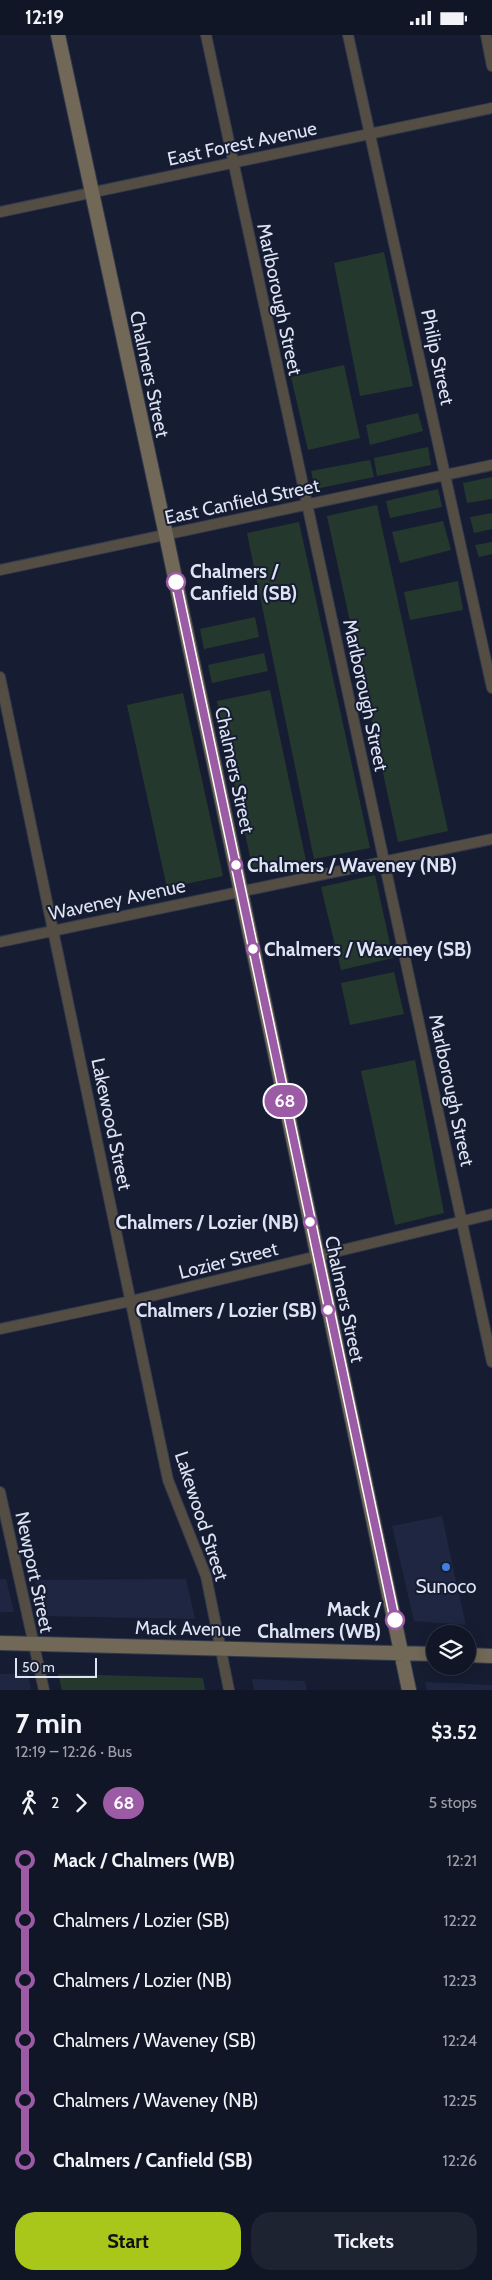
<!DOCTYPE html>
<meta charset="utf-8">
<style>
body{margin:0;font-family:Cabin,sans-serif;background:#1e2332;color:#f1f3f6;height:100vh;display:flex;flex-direction:column;font-size:19px;white-space:nowrap}
*{box-sizing:border-box;margin:0}
p{font-size:16px;color:#9c9fa7}
.icon{flex:none;width:28px;height:28px;fill:none;stroke:currentColor;stroke-width:2;stroke-linecap:round;stroke-linejoin:round}
.map{position:relative;height:1655px;overflow:hidden}
.panel{display:flex;flex-direction:column;background:#101626;flex:1}
.panel>*{flex:none}
.badge{padding:0 10px;border-radius:16px;font-size:18px;line-height:32px}
.buttons{position:absolute;left:426px;top:1590px;display:grid;gap:10px}
.buttons a{display:grid;place-items:center;width:50px;height:50px;border-radius:50%;background:#101626;box-shadow:0 2px 12px #0003,0 0 0 1px #303543;font-size:25px}
.scale{position:absolute;left:15px;bottom:12px;width:82px;box-sizing:border-box;padding-left:5px;border:2px solid #dfe4f4;border-top:0;font-size:14px;line-height:18px;white-space:nowrap;color:#dfe4f4;-webkit-text-stroke:4px #161d32;paint-order:stroke}
.map>.badge{position:absolute;translate:-50% -50%;box-shadow:0 0 0 2px #fff}
.legs{display:flex;align-items:center;gap:8px;height:55px;padding:0 15px;font-size:16px}
.legs p{margin-inline-start:auto}
.headline{display:flex;align-items:center;justify-content:space-between;height:85px;padding:0 15px}
h1{font-size:28px;font-weight:700;line-height:38px}
.primary-button{display:flex;gap:10px;margin-top:auto;padding:10px 15px}
.primary-button a{flex:1;height:58px;border-radius:20px;background:#a9c71b;color:#111;font-size:20px;font-weight:700;line-height:58px;text-align:center}
.primary-button a+a{background:#1e2332;color:#f1f3f6}
ul{padding:0 15px;list-style:none}
li{display:flex;align-items:center;gap:18px;height:60px;font-size:19px}
li i{display:grid;place-items:center;width:8px;height:100%;margin:0 6px;background:currentColor}
li i::after{content:'';width:12px;height:12px;margin:-6px;border:4px solid;border-radius:50%;background:#101626}
li p{margin-inline-start:auto}
li:first-child i{background:linear-gradient(#0000 50%,currentColor 0)}
li:last-child i{background:linear-gradient(currentColor 50%,#0000 0)}
.status{display:flex;justify-content:space-between;align-items:center;height:35px;padding:0 25px;background:#101626;direction:ltr}
.status svg{height:14px;fill:currentColor}
.map>svg:first-child{display:block}
</style>
<div class="status"><b>12:19</b><svg viewBox="0 0 49 12"><path d="M0 12V9h3v3zM5 12V6h3v6zM10 12V3h3v9zM15 12V0h3v12zM26 1h20v11H26zM47 4h2v5h-2z"/></svg></div>
<div class="map">
<svg width="492" height="1655" viewBox="0 0 492 1655">
<rect width="100%" height="100%" fill="#161d32"/>
<path fill="#1e2641" d="M442,1481L458,1555L466,1590L414,1586L392,1491Z
M0,1544H6L14,1577H0Z
M186,1544L195,1584L43,1581L35,1545Z
M0,1639H28L31,1655H0Z
M252,1644L305,1646L307,1655H254Z
M425,1647L492,1650V1655H427Z"/>
<path fill="#25382e" d="M384,217L413,351L360,361L334,228Z
M344,330L360,403L308,415L291,342Z
M418,378L423,396L370,410L366,390Z
M428,412L431,430L377,441L374,423Z
M370,425L374,442L315,454L311,436Z
M492,442V464L467,468L463,448Z
M438,454L442,472L390,483L386,466Z
M377,470L448,796L398,807L327,481Z
M492,478V494L474,498L470,482Z
M443,486L451,515L400,528L392,497Z
M299,487L370,813L314,824L247,498Z
M492,507V519L479,522L475,510Z
M458,546L463,575L410,585L404,557Z
M255,582L259,602L204,614L200,594Z
M264,618L268,636L212,648L208,630Z
M270,655L306,826L253,836L217,666Z
M183,658L223,841L167,853L127,670Z
M375,840L393,923L341,935L321,852Z
M394,937L404,979L350,990L341,948Z
M415,1025L444,1178L395,1190L361,1036Z
M58,1639L203,1643L205,1655H62Z"/>
<g fill="none" stroke-linecap="round" stroke-linejoin="round">
<g stroke="#32394d" stroke-width="12">
<path id="street" d="M206,0L492,1327
M348,0L492,653
M486,0L492,31
M0,177L492,73
M0,535L492,430
M0,642L168,1445L206,1541L229,1655
M0,907L492,804
M0,1294L131,1266L492,1179
M0,1457L44,1655"/>
</g>
<g stroke="#32394d" stroke-width="16">
<path id="secondary" d="M58,0L166,500L409,1655
M0,1608L435,1619
M468,1620L492,1621"/>
</g>
<use href="#street" stroke="#544d43" stroke-width="10"/>
<use href="#secondary" stroke="#726857" stroke-width="14"/>
</g>
<g fill="none" stroke-linecap="round" stroke-linejoin="round">
<g stroke="#fff" stroke-width="11">
<path id="line-1" d="M176,547L395,1585"/>
</g>
<use href="#line-1" stroke="#9b5ba5" stroke-width="8"/>
</g>
<g fill="#fff" stroke="#9b5ba5" stroke-width="2.5">
<circle cx="176" cy="547" r="9"/>
<circle cx="236" cy="830" r="6"/>
<circle cx="253" cy="914" r="6"/>
<circle cx="310" cy="1187" r="6"/>
<circle cx="328" cy="1275" r="6"/>
<circle cx="395" cy="1585" r="9"/>
</g>
<circle fill="#3f7fe0" stroke="#161d32" stroke-width="2" cx="446" cy="1532" r="5"/>
<g text-anchor="middle" stroke-width="4" stroke-linejoin="round" paint-order="stroke">
<g font-size="19" fill="#dfe4f4" stroke="#161d32">
<text transform="translate(242 108) rotate(-12)" y="7">East Forest Avenue</text>
<text transform="translate(280 264) rotate(78)" y="7">Marlborough Street</text>
<text transform="translate(438 322) rotate(78)" y="7">Philip Street</text>
<text transform="translate(150 339) rotate(78)" y="7">Chalmers Street</text>
<text transform="translate(242 466) rotate(-12)" y="7">East Canfield Street</text>
<text transform="translate(366 660) rotate(78)" y="7">Marlborough Street</text>
<text transform="translate(235 735) rotate(78)" y="7">Chalmers Street</text>
<text transform="translate(117 864) rotate(-12)" y="7">Waveney Avenue</text>
<text transform="translate(452 1055) rotate(78)" y="7">Marlborough Street</text>
<text transform="translate(112 1089) rotate(78)" y="7">Lakewood Street</text>
<text transform="translate(228 1225) rotate(-14)" y="7">Lozier Street</text>
<text transform="translate(345 1264) rotate(78)" y="7">Chalmers Street</text>
<text transform="translate(202 1481) rotate(72)" y="7">Lakewood Street</text>
<text transform="translate(35 1537) rotate(78)" y="7">Newport Street</text>
<text transform="translate(188 1593) rotate(1)" y="7">Mack Avenue</text>
</g>
<g font-size="19" font-weight="bold" fill="#dfe4f4" stroke="#161d32" text-anchor="start">
<text x="190" y="543">Chalmers /<tspan x="190" dy="22">Canfield (SB)</tspan></text>
<text x="247" y="837">Chalmers / Waveney (NB)</text>
<text x="264" y="921">Chalmers / Waveney (SB)</text>
<text x="299" y="1194" text-anchor="end">Chalmers / Lozier (NB)</text>
<text x="317" y="1282" text-anchor="end">Chalmers / Lozier (SB)</text>
<text x="381" y="1581" text-anchor="end">Mack /<tspan x="381" dy="22">Chalmers (WB)</tspan></text>
</g>
<g font-size="19" fill="#dfe4f4" stroke="#161d32">
<text x="446" y="1558">Sunoco</text>
</g>
</g>
</svg>
<div class="buttons">
<a><svg class="icon" aria-label="layers" viewBox="0 0 24 24"><path d="M12 4l9 5-9 5-9-5zM3 14l9 5 9-5"/></svg></a>
</div>
<div class="scale">50 m</div>
<b class="badge" style="left:285px;top:1066px;background:#9b5ba5;color:#fff">68</b>
</div>
<section class="panel">
<div class="headline"><div><h1>7 min</h1><p>12:19 – 12:26 · Bus</p></div><b>$3.52</b></div>
<div class="legs"><svg class="icon" aria-label="walk" viewBox="0 0 24 24"><circle cx="13" cy="4" r="2"/><path d="M13 8l-2 6 4 7M11 14l-3 7M7 12l3-4h3l4 4"/></svg>2<svg class="icon" aria-label="forward" viewBox="0 0 24 24"><path d="M9 5l7 7-7 7"/></svg><b class="badge" style="background:#9b5ba5;color:#fff">68</b><p>5 stops</p></div>
<ul>
<li><i style="color:#9b5ba5"></i><b>Mack / Chalmers (WB)</b><p>12:21</p></li>
<li><i style="color:#9b5ba5"></i><span>Chalmers / Lozier (SB)</span><p>12:22</p></li>
<li><i style="color:#9b5ba5"></i><span>Chalmers / Lozier (NB)</span><p>12:23</p></li>
<li><i style="color:#9b5ba5"></i><span>Chalmers / Waveney (SB)</span><p>12:24</p></li>
<li><i style="color:#9b5ba5"></i><span>Chalmers / Waveney (NB)</span><p>12:25</p></li>
<li><i style="color:#9b5ba5"></i><b>Chalmers / Canfield (SB)</b><p>12:26</p></li>
</ul>
<div class="primary-button"><a>Start</a><a>Tickets</a></div>
</section>
